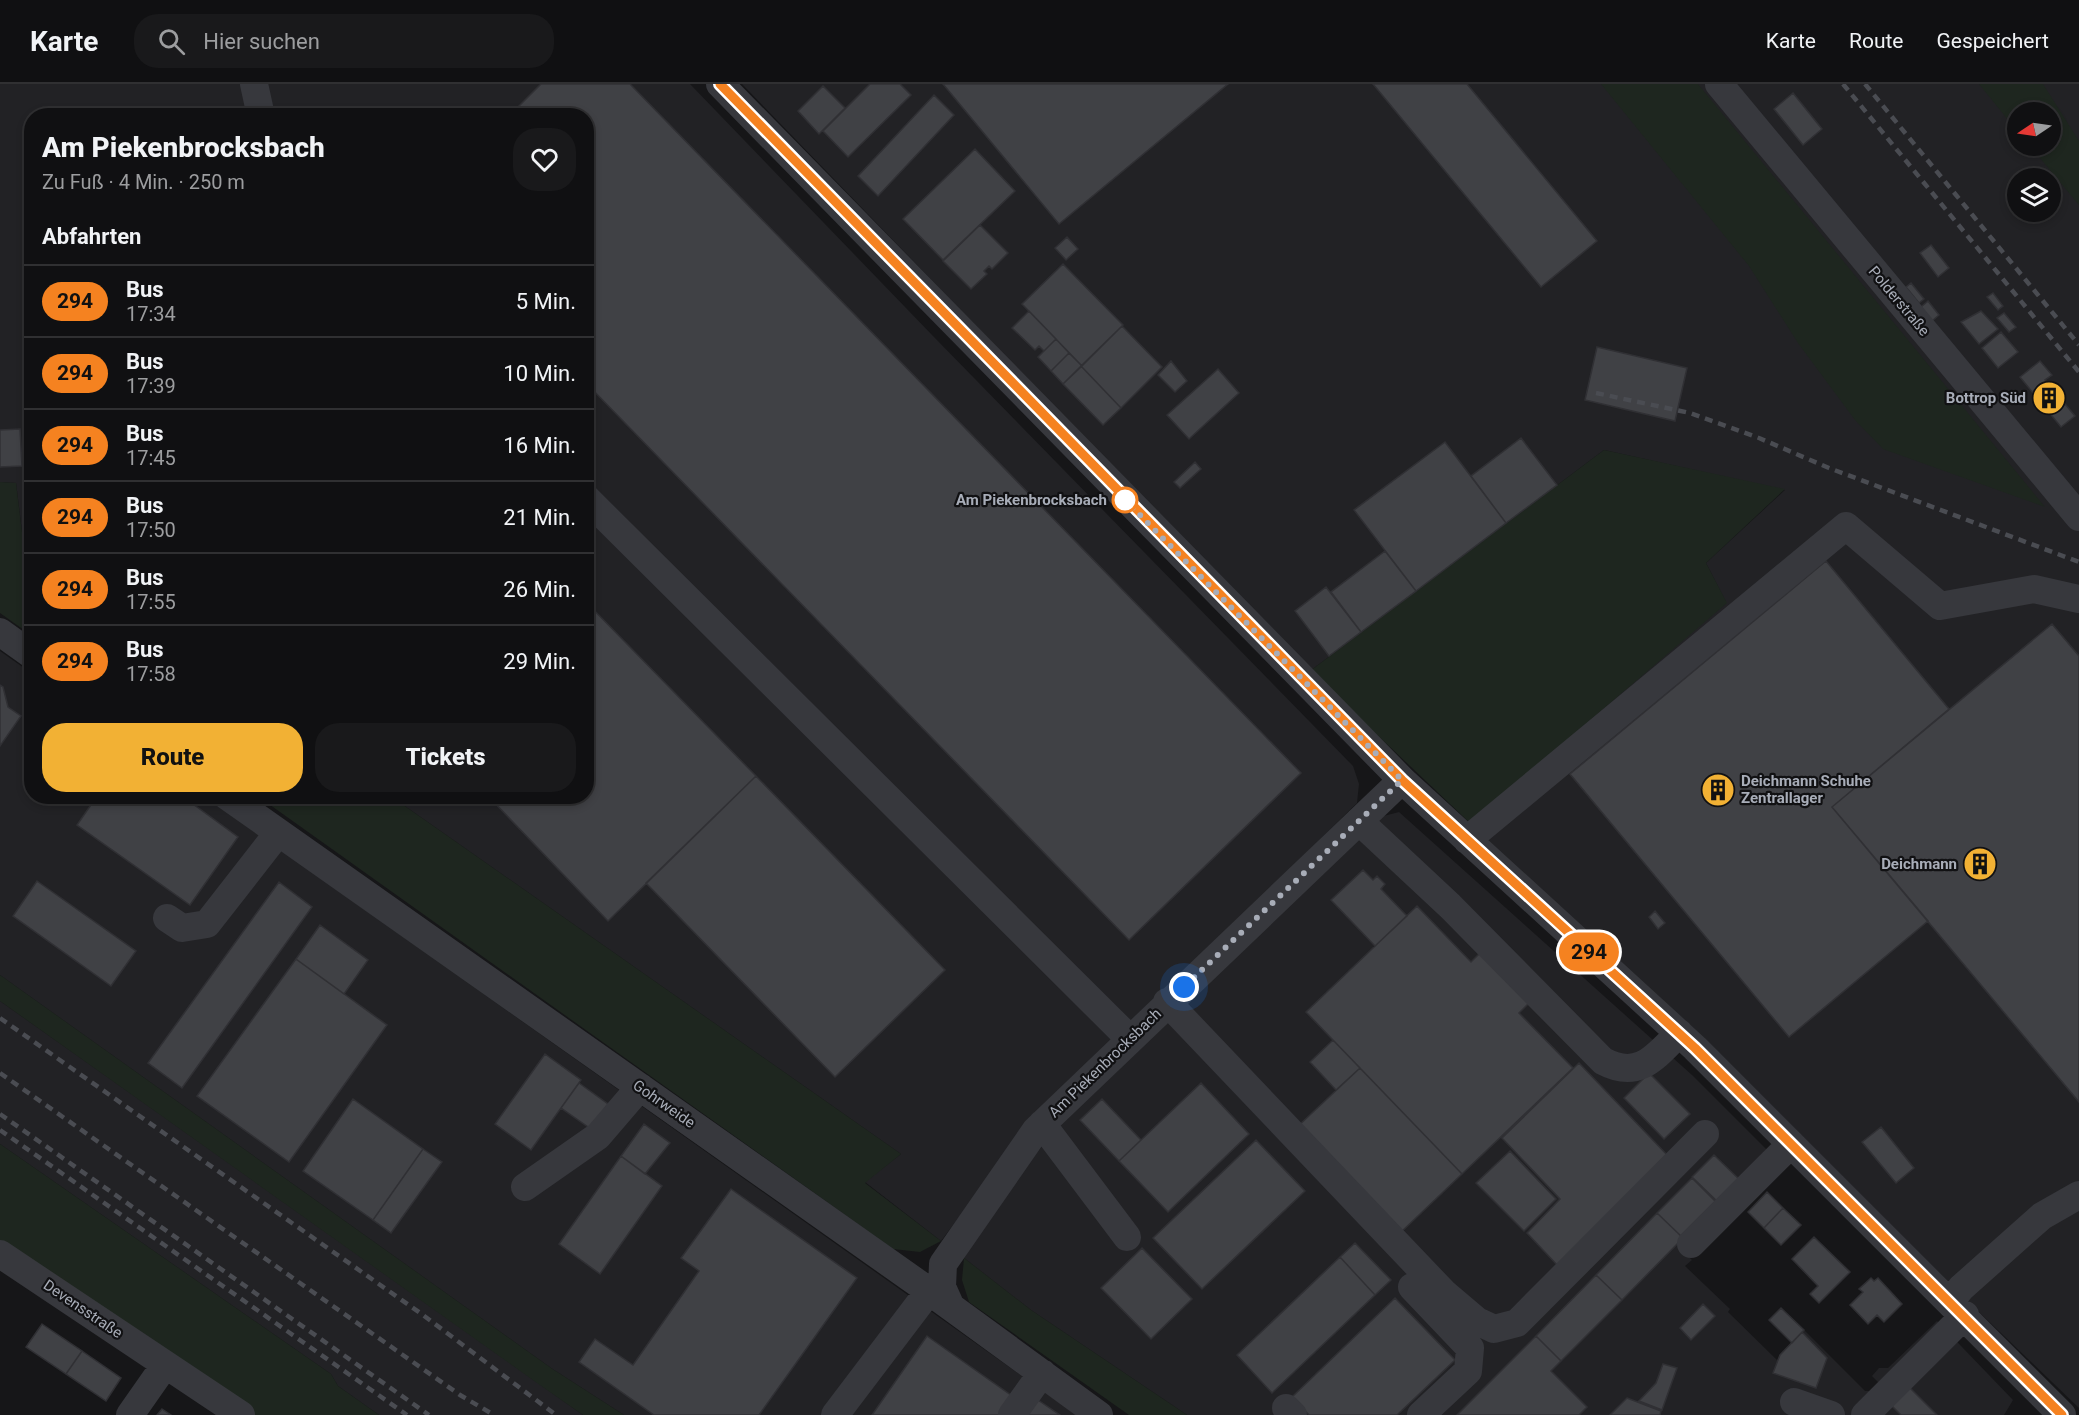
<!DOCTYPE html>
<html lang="de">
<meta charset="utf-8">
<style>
body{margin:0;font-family:Roboto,sans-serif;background:#19191b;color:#f1f3f6;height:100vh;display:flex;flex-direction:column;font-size:22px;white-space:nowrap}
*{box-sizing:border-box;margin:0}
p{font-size:20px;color:#9c9d9f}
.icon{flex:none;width:33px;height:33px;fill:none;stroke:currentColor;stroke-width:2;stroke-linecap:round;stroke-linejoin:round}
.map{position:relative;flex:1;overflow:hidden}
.drawer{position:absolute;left:24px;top:24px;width:570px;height:696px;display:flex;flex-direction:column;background:#101012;border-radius:24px;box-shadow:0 3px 9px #0003,0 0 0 2px #303032}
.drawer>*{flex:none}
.badge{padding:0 12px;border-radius:20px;font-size:21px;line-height:39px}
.needle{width:39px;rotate:257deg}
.fabs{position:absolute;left:2007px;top:18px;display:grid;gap:12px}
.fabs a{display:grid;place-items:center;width:54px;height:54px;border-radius:50%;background:#101012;box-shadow:0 3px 9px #0003,0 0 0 2px #303032;font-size:30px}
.you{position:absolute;width:30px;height:30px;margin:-15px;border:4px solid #fff;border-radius:50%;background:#1a73e8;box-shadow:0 0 0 9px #1a73e833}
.map>.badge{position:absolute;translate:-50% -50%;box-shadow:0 0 0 3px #fff}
h2{padding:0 18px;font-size:22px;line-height:54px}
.round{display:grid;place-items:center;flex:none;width:63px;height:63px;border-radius:24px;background:#19191b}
.head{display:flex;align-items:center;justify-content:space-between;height:102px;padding:0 18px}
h1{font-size:28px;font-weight:800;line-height:45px}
.action{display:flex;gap:12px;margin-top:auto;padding:12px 18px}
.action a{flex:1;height:69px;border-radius:24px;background:#f2b134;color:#111;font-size:24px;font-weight:800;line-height:69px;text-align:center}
.action a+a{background:#19191b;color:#f1f3f6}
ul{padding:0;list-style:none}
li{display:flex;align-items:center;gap:18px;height:72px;padding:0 18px;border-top:2px solid #303032}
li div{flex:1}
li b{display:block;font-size:22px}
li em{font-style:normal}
li .badge{min-width:66px;font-weight:700;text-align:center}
header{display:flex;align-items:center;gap:36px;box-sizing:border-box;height:84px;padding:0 30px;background:#101012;border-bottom:2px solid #303032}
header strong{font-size:28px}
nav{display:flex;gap:33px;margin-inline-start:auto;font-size:21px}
.search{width:420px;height:54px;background:#19191b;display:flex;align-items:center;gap:15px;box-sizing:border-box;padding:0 21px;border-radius:24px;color:#9c9d9f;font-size:22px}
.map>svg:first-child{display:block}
</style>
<header>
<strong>Karte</strong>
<div class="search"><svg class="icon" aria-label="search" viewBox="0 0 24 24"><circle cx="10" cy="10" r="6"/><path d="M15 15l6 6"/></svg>Hier suchen</div>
<nav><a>Karte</a><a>Route</a><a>Gespeichert</a></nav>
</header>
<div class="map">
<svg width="2079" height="1331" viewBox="0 0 2079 1331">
<rect width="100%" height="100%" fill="#161618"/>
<path fill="#222225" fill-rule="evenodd" d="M0,0H690L933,252L1353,682L1359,700L1357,719L1031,1038L941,1157L865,1098L901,1070L392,713L586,712V32H32L31,456H23L16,399L0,398Z
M742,0H2079V1324L1470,739L1726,518L1706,479L1785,406L1604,366L1310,587ZM2018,28H2050V62H2018ZM2018,94H2050V128H2018Z
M0,567L31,589L32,712L206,713L1077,1331H624L551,1284L0,891Z
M1399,728L1692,991L1780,1079L1689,1173L1692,1176L1685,1182L1730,1225L1728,1228L1777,1276L1804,1246L1865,1307H1876L1880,1300L1872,1292L1879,1284H1888L1937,1237L2013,1316L2004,1331H1187L1031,1226L964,1174L995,1122L1061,1038L1380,733Z
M0,917L106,992L583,1331H379L338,1302L331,1290L0,1060Z"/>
<path fill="#1e261f" d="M1601,0H1698L2045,423L1883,365L1855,336L1798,259L1749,182Z
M1979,0H2043L2079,57V121L2030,62H2050V28H2018L2017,47Z
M1604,366L1785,405L1706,479L1727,519L1470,739L1310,587Z
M0,398L16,399L23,456H31V551L0,529Z
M259,713H392L901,1070L865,1099L941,1157L920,1168L893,1165Z
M0,891L551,1284L624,1331H583L537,1299L0,917Z
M0,1060L331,1290L338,1302L379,1331H255L0,1163Z
M964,1174L1031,1226L1187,1331H1129L969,1218L962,1196Z"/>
<path fill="#404145" stroke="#303034" stroke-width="1.5" d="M541,0H630L1301,689L1129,856L586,299V32H509Z
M870,0H900L911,11L848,73L823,47Z
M943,0H1228L1059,140Z
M1373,0H1467L1597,157L1541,203Z
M823,2L845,24L819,50L798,27Z
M1793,9L1822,45L1803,61L1774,25Z
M934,11L954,31L878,112L858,92Z
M975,65L1015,107L943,176L903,135Z
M980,141L1008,169L992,185L989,182L984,187L987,190L971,205L943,177Z
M1067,153L1078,165L1066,176L1055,164Z
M1931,161L1949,184L1938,193L1920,169Z
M1063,180L1123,241L1082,282L1022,220Z
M1911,199L1924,215L1919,219L1906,203Z
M1993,209L2003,222L1998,226L1987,213Z
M1928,217L1939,231L1932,237L1921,223Z
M1029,227L1056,255L1044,267L1039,262L1035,266L1012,244Z
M1981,227L1998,245L1979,260L1961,238Z
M2004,229L2016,243L2009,248L1997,234Z
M1122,242L1162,283L1121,324L1081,282Z
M2001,248L2018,268L1998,284L1982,264Z
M1056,255L1069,269L1051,287L1038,273Z
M1597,263L1687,284L1675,337L1585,316Z
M1069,269L1082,282L1063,300L1051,287Z
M1171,277L1187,297L1175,308L1158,291Z
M2040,277L2052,291L2045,296L2075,332L2061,343L2020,293Z
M1081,282L1121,324L1103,341L1063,300Z
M1218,285L1239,309L1189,355L1167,331Z
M20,345L22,382L0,383V346Z
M1521,354L1557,401L1506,439L1471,392Z
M1445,358L1506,439L1416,507L1354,426Z
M1195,378L1201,385L1180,404L1174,398Z
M1385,467L1416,507L1361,548L1331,508Z
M1826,477L1949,625L1832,723L1928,837L1789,953L1570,690Z
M1326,503L1361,548L1329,572L1295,527Z
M586,518L756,692L608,837L488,712H586Z
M2052,540L2079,572V1018L1832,723Z
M0,601L3,603L8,623L21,632L0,662Z
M756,692L945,886L835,993L646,799Z
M97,712H182L238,753L190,821L77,741Z
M1363,786L1373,796L1377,792L1385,800L1381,805L1407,832L1375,862L1331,816Z
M37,797L136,867L111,902L13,832Z
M279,798L312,823L182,1004L148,979Z
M1417,822L1471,878L1483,866L1531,917L1519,929L1573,984L1462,1090L1306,928Z
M1655,827L1665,839L1658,845L1649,833Z
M320,841L368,876L344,910L296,875Z
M296,875L387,941L289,1078L197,1012Z
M1333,956L1360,984L1336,1006L1310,978Z
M545,970L581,996L531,1066L495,1040Z
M1579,979L1671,1075L1559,1183L1527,1149L1560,1115L1502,1054Z
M1360,984L1462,1090L1398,1151L1296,1044Z
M1649,989L1690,1030L1664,1055L1624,1014Z
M579,999L608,1020L591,1045L561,1024Z
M1201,999L1249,1050L1168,1128L1119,1077Z
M353,1015L423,1065L373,1136L303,1087Z
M1102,1015L1141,1056L1119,1077L1080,1036Z
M644,1040L670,1059L645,1090L621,1072Z
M1881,1043L1914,1084L1896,1099L1862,1058Z
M1256,1056L1305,1107L1202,1205L1153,1154Z
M423,1065L442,1078L391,1149L373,1136Z
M1510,1067L1556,1115L1524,1147L1476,1099Z
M1714,1071L1743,1099L1721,1121L1692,1093Z
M621,1072L662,1102L600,1190L559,1160Z
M1692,1094L1717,1119L1683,1154L1657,1129Z
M731,1105L857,1194L759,1331H654L579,1278L595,1255L633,1281L699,1187L681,1174Z
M1767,1108L1783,1124L1764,1144L1748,1128Z
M1783,1124L1801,1141L1781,1161L1764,1144Z
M1657,1129L1683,1154L1622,1216L1596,1191Z
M1814,1153L1850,1188L1819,1219L1810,1210L1818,1202L1792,1175Z
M1355,1159L1391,1196L1375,1211L1340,1173Z
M1142,1164L1192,1215L1151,1255L1101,1204Z
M1340,1173L1375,1211L1272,1309L1237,1271Z
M1596,1191L1622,1216L1561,1277L1536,1252Z
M1871,1194L1874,1197L1878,1194L1902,1220L1884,1238L1877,1231L1868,1240L1850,1221L1863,1208L1859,1205Z
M1395,1214L1455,1276L1397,1331H1309L1292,1313Z
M1703,1220L1715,1232L1691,1256L1680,1244Z
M1781,1224L1804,1246L1792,1259L1769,1236Z
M42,1240L82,1267L66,1290L26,1263Z
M1802,1248L1827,1274L1816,1304L1773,1289L1780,1271Z
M927,1252L1015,1314L1003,1331H872Z
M1536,1252L1561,1277L1551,1287L1587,1323L1579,1331H1457Z
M82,1267L121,1294L106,1317L66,1290Z
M1663,1280L1677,1284L1662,1326L1639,1317L1656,1299Z
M1907,1301L1937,1331H1901L1889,1319Z
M1035,1314L1060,1331H1023Z
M1627,1314L1661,1327L1660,1331H1610Z
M162,1325L171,1331H157Z"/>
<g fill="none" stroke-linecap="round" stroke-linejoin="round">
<path stroke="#37383d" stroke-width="28" d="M254,0L261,32
M720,0L1402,696L1695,964L2062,1331
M1719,0L2079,433
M586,414L1130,955
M0,548L32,571
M227,712L929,1207L1099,1331
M1359,737L1450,822L1603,977C1639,996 1655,973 1679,949
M1467,756L1846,442L1940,522L2034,505L2079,515
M167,834L182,844L207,840L278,749
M1167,918L1444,1209L1477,1237L1494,1245L1517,1239L1705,1050
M1042,1040L1127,1153
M525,1103L598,1052L640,1003
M1691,1160L1791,1060
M0,1170L241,1331
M1412,1203L1470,1264L1468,1287L1421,1331
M1951,1217L1961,1204L2042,1132L2079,1111
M950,1221L942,1203L943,1180L1036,1046L1402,696
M1794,1318L1831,1331
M1286,1324L1293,1331
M130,1331L165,1281
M835,1331L929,1207
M1012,1331L1042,1289
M1865,1331L1965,1231"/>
<path stroke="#4a4c52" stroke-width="4.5" stroke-dasharray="8 6" stroke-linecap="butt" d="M1843,0L2079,288
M1865,0L2079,261
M1596,309L1690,329L1759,354L1829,384L2079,478
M0,934L423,1231L556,1331
M0,989L460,1311L494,1331
M0,1030L429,1331
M0,1046L407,1331"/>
</g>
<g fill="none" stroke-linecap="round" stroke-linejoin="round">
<g stroke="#fff" stroke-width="14">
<path id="line" d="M720,0L1402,696L1695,964L2062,1331"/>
</g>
<use href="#line" stroke="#f58220" stroke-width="9"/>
<path stroke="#a8adb8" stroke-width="6" stroke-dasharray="0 10.8" d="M1125,416L1402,696L1184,903"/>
</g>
<defs>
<g id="building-disc" transform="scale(1.725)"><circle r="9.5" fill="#f2b134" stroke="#111113"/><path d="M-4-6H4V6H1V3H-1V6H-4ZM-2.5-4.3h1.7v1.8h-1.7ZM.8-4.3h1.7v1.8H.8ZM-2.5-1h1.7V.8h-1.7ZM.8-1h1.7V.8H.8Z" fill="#111"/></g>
</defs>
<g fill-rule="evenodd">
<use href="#building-disc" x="2049" y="314"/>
<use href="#building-disc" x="1718" y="706"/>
<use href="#building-disc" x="1980" y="780"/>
</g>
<circle fill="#fff" stroke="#f58220" stroke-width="3" cx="1125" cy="416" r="12"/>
<g text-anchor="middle" stroke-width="4.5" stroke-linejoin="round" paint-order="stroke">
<g font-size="15" fill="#a8adb8" stroke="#111113">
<text transform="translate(1899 217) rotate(50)" y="5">Polderstraße</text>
<text transform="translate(1105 979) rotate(-44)" y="5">Am Piekenbrocksbach</text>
<text transform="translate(664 1020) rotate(35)" y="5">Gohrweide</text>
<text transform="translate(83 1225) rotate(34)" y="5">Devensstraße</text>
</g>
<g font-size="15" font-weight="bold" fill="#a8adb8" stroke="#111113" text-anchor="end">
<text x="2026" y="319">Bottrop Süd</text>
<text x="1741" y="702" text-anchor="start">Deichmann Schuhe<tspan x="1741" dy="17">Zentrallager</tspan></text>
<text x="1957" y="785">Deichmann</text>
</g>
<g font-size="15" font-weight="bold" fill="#a8adb8" stroke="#111113" text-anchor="end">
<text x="1107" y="421">Am Piekenbrocksbach</text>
</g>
</g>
</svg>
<div class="fabs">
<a><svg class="needle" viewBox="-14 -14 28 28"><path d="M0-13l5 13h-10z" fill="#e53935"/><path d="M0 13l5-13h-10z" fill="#9c9d9f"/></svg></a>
<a><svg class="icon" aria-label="layers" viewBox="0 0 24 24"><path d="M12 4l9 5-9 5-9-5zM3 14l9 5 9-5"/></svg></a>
</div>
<div class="you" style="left:1184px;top:903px"></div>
<b class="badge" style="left:1589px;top:868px;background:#f58220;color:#111">294</b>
<section class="drawer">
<div class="head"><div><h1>Am Piekenbrocksbach</h1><p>Zu Fuß · 4 Min. · 250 m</p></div><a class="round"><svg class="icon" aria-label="heart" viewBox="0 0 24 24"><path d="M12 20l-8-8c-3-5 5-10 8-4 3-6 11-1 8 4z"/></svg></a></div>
<h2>Abfahrten</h2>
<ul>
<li><span class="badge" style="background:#f58220;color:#111">294</span><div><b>Bus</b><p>17:34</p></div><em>5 Min.</em></li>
<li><span class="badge" style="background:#f58220;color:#111">294</span><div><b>Bus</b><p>17:39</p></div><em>10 Min.</em></li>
<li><span class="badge" style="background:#f58220;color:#111">294</span><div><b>Bus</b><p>17:45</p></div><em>16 Min.</em></li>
<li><span class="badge" style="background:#f58220;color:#111">294</span><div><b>Bus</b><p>17:50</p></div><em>21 Min.</em></li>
<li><span class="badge" style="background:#f58220;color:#111">294</span><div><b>Bus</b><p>17:55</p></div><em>26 Min.</em></li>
<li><span class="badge" style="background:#f58220;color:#111">294</span><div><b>Bus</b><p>17:58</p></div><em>29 Min.</em></li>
</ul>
<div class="action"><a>Route</a><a>Tickets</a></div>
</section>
</div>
